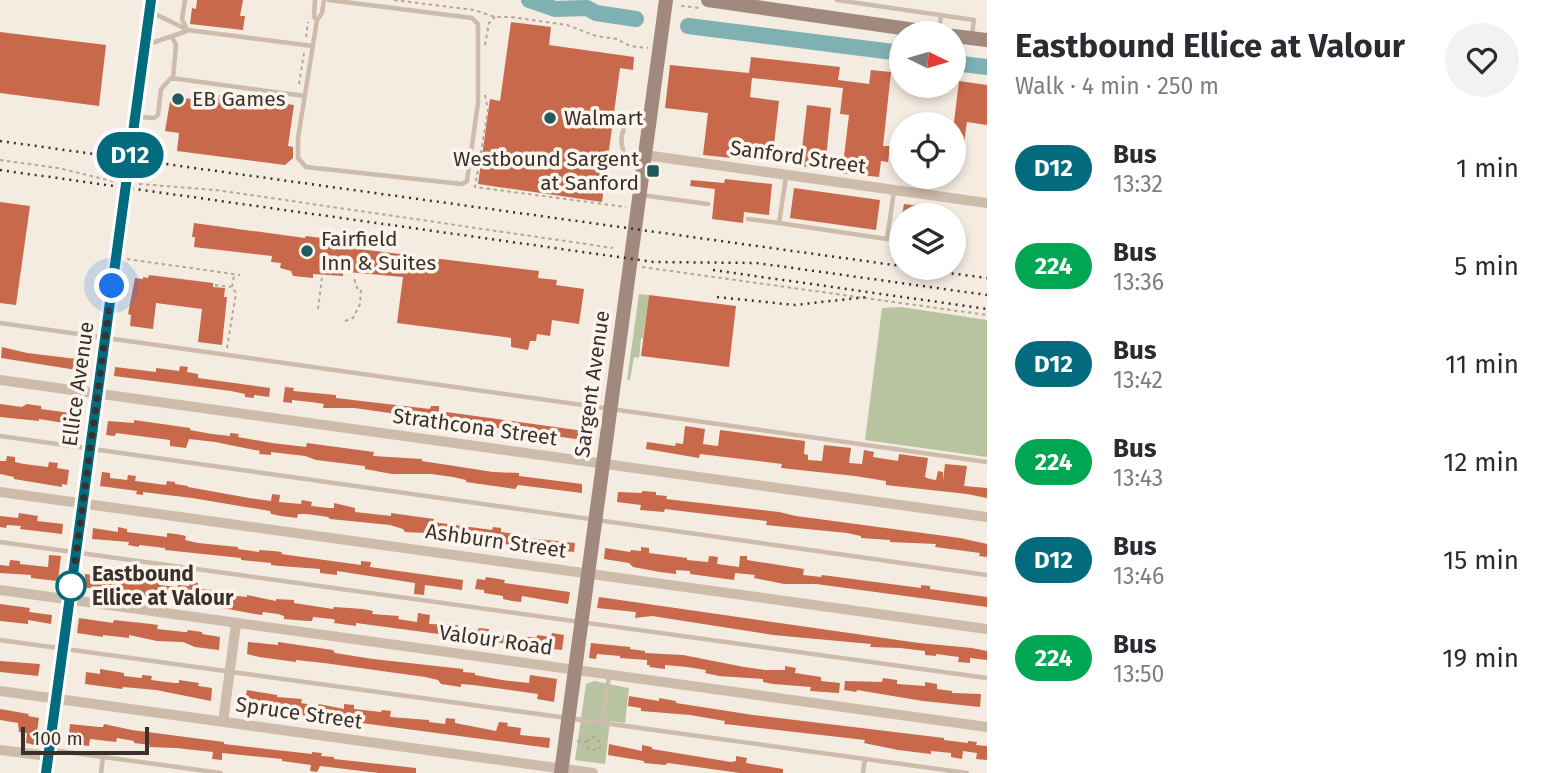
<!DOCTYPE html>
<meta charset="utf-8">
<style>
body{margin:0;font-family:"Fira Sans",sans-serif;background:#f2f2f3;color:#2b2b33;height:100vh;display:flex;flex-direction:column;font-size:26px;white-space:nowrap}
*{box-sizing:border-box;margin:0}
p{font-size:23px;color:#7c7c81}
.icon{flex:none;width:38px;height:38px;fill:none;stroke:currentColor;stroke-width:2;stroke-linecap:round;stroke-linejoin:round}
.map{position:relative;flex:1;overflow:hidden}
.sheet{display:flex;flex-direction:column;background:#fff;width:560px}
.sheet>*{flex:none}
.badge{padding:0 14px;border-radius:23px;font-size:24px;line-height:46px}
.needle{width:46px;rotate:95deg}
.fabs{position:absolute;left:889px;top:21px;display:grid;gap:14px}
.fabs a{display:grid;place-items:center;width:77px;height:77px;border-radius:50%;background:#fff;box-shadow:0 4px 10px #0003;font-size:35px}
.scale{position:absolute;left:21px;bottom:18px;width:128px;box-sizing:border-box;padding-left:7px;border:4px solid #3b302b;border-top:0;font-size:19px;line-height:24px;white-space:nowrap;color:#3b302b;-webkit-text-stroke:5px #fbf5ee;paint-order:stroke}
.you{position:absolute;width:35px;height:35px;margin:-18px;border:5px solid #fff;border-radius:50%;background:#1a73e8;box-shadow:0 0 0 10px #1a73e833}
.map>.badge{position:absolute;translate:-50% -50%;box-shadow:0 0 0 4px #fff}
.round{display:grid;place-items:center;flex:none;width:74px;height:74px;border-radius:37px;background:#f2f2f3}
.overview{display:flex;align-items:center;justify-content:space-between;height:119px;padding:0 28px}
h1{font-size:33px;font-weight:700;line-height:52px}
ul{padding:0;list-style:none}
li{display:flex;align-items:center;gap:21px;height:98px;padding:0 28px}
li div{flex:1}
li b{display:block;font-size:26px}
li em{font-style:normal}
li .badge{min-width:77px;font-weight:700;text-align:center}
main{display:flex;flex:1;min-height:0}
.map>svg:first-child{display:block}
</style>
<main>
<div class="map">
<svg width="987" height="773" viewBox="0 0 987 773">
<rect width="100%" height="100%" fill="#f4ebe1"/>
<path fill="#b8c4a0" d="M639,294L649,295L643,338H641L639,358L634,357L630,380H627Z
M901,307L987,320V457L865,440L882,308Z
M594,681L629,688L625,723L610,721L605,764L575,760L586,684Z"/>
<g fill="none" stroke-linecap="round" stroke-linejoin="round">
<path stroke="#7fb0b2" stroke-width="16" d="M529,0L555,9L587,8L596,13L636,19
M688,26L901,53
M954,63L987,67"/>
</g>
<path fill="#c8694b" d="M197,0H243L240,16H245L243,30L190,24L192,8L196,9Z
M511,22L551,27L549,45L634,57L633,70L620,68L602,202L478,184L490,99L500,101Z
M0,32L106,45L99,106L0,93Z
M751,57L840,67L838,80L869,84L871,70L891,72L883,146H890L888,162L881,161L879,177L842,173L849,115L840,114L843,88L752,78L750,97L779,101L772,162L703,155L708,113L665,108L670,65L749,73Z
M959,81L987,85V125L967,122L960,170L954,169V122Z
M219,95L294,105L288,146L293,147V158L285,165L177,151L179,133L165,131L171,96L218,103Z
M807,105L831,108L825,169L800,166Z
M725,179L772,184L769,215L744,212L743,223L712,219L715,189L690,186L691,180L724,183Z
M794,188L880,200L876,230L790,218Z
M0,202L30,206L16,305L0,303Z
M904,204L937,208L936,215H902Z
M194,223L305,238L306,236L347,241V246L351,248L539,271L538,278L557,280L556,285L584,289L579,324L552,320L550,336L537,334L536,341H530L528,350L511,347V338L397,323L403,277L348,272L343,273V276L313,274V278L293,276L291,271L280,268L281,263L271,262L272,256L194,247L195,237H192Z
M149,275L213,283V287L225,288L224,297H227L222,345L198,342L202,309L156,303L153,329L130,326L131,315L128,314L135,278L143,279V277L148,278Z
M649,295L736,306L729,367L641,356Z
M2,347L27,353L85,360L83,371L1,358Z
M180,366L188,367L187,372L198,374V378L270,388L269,397L254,395V398L245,397V394L231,391L114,376L115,367L156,372V368L179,371Z
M285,387L294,388L293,391L336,395V398L430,409L431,406H439V411L591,432L590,441L354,408H323L324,404L311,402L292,400V403L283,402Z
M0,404L22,407L27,404L33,405L41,406V409L78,414L77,425L39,419V421L0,417Z
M134,420L190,428V430L212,434L230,436V433L239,434L238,437L272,443L306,447L307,443L374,452L373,456L422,459V461L493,472L519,473V476L582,484V493L518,485L515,489L466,482V480L453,477L431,474H392L365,469V466L316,460L305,456L271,452V455L259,454L260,451L215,442L189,439L186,448L170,446V440L116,433L115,436L106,435L108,421L134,423Z
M685,426L705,429L703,444L718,446L720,430L805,441L804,454L808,455V460L822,461L824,445L851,448L849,463L862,464L864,450L874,452L873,457L898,461L899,454L928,458L925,477L930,479L936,480L938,471L943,472V481L945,464L967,466L964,486L987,488V498L967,494L886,485V481L855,476L781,468L782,464L700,454L699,458L646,449L647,442L675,446L676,443L683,444Z
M7,456L15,457V462L24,464L48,467L49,462L58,463L57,468L69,470L67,485L62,484V487L14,479V477L0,474V461H6Z
M102,472L110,473V478L127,480L128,475L136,476L135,481L166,485L167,481L175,482V484L188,486V487L249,498L271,501L272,494L280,495L279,502L301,504L302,500L312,502L311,506L329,508H334V503L355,508V512L391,516V513L405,515L434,519L433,522L492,530L493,527L501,528V532L529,536V538L575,543L574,552L518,546L491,542V540L447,534L405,532L403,529L390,525L330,519L328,517L307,514H298L297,518L281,516L271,514L270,511L192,498L143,492V495L136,494L137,491L100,486Z
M642,491L656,492V495L667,496L666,499L779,512L796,516L960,538L987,544V557L979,556L980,553L935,547L936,544L890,542V540L861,538V536L847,533L766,525L767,521L689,512L665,509L664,512L640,510L641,505L617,502L618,492L642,493Z
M19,513L38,516L37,521L63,524L62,534L20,529L21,526L7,525L6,528L0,527V516L18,518Z
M118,527L127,529V532L167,537V533L176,534L186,536L185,540L198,543L238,547V549L259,552V550L273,551L282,552L281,554L361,565V561L371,562L370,567L463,580L462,590L425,585L424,595L414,594L415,583L337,571V575L320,573V569L280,566L271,565V563L241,560V558L165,550V548L139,545V547L128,545L129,542L92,539L93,528L118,532Z
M641,547L649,548V553L687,558V560L708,562L709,556L718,557L717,564L739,567L740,556H747V560L804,569L803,575L821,577L822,575L921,588V585L930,586V589L987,597V607L816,584H784L754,578L755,575L735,573L734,580L690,574V571L676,570V574L660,572L633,567L629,563L604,559L605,548L630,552L631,550L641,551Z
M49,555L61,556L58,581L31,578V575L0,573V565L9,566L10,560L20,561V564L48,567Z
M85,574L160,582L159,585L178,587V585L189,586L190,582L198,583V588L218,591V594L247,597V595L276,601V599L294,600V603L333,609L334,607L363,609L373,611L372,614L399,616L398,619L417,622L418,613L430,615L429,624L458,625V628L478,630L479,628L489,629L488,634L524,637H537V635L551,637L552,633L564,635L562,650L543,648V653L535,652V648L523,646L431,633L356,623V626L341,624L334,623L335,620L332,619L313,617L312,621H308L284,619V616L278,614L263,612L262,615L255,614L200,604V602L176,597L156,595V597L142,596L140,592L94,589L84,587Z
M486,577L505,580L504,583L570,592L568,604L522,596L521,602L512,601L503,599V596L484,593V590L475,589L477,579L485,580Z
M599,597L919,643L972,648L987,651V660L970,658V663L958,662L959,657L936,654V656L925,655V651L900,648L870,647L871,644L773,635L652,616L635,618L636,612L597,608Z
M0,604L30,608L29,612L52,615L51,624L28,620V624L0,621Z
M79,618L113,623L114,620L151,624L158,625L157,629L184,632H187L188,630L202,632V634L220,637L219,650L195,647L183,642L157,641L129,635V638L103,635V637L77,633Z
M248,642L278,645V642L285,643L333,650L335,653L373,659L463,669V672L475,673V675L502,680L529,683L530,675L557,679L554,702L537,699L538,694L473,685L461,684V687L441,684L438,680L425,677L324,663L296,660V662L259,657L247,654Z
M591,643L630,647V649L645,651V653L683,655L744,667L765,670H785V666L796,668L795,673L821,677V681L840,683L839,693L810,691L811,687L773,684L763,682V679L719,676L705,673L706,670L687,667L665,665V669L649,667L650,665H647V660L620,658V656L597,654L596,659L589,658Z
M0,661L40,664L38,676L0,672Z
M100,669L124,673V676L142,678V675L152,676L151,680L174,683H179V680L199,683L198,686L212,688L211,701L156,690L123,687L122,689L85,684L86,672L100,674Z
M883,678L897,680V684L925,686V682L937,684V689L952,691V693L981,694L980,707L923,701L857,690L856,692L844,690L845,681L882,682Z
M247,690L277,695V697L302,699L301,703L318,706L319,704L344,709V704L354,705V709L381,712L382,710L391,711L390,717L429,720V722L445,724L446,718L455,719V723L496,731L499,722L508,723L507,726L521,728L520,735L550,738L549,748L241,707V704L238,703L239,694L246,695Z
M629,696L659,701V698L676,701V703L753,715L944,738V740L968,743V741L977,742L976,745L987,746V760L976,759L977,753L963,751L962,759L951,757V753L931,751V754L898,750L864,743L865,740L734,725L724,724L725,721L690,715L641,711V708L628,706Z
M0,709L29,714L28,716L39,718L35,745L26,743L27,733L19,732L18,723L0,720Z
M70,724L99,727H103L104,724L132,730L224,742V744L312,754V752L322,753L321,756L334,757V759L416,768V773H379L320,766L317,772L310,771L311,765L282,761V759L222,753V760L212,759L213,752L176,748L149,747L150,745L134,743V741L117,738L116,742L90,739L89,746L68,743Z
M609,744L642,751V745L652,747V749L731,762L736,761V756L747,758L746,763L783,769V773H740L668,763L665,765L644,763V761L608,755Z"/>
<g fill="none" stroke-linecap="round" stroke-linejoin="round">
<path stroke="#b9a596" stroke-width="2" stroke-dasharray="3.5 3.5" stroke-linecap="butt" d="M394,0L474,10L495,17H511L567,25L596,36L617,39L630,46L648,48
M681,6L701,8
M306,37L308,22
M485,45L489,23L495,17
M299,84L304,53
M485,95L488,110L475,187L626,207
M0,160L58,168L116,182
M139,184L216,190L613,248
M127,259L240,275
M642,267L987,315
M215,285L231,287
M318,309L322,278
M345,321L353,318L360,304L361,289L357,288L354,278
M227,348L236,293L232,287L234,276
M577,741L587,742L588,748L593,750L599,749L601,745L596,737L590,738L587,742"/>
<path stroke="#cdbbac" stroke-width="4.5" d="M185,0L182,19L187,30
M315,0L314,17L317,20L298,138V158L306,167L462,184L467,181L478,103V24L472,18L329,0
M837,0L974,20L972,34
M151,12L188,30L313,46
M317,20L322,13L324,0
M939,32L941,15
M172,37L176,45L173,79
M149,44L187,31
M139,117L154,118L158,115L161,89L171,78L305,96
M640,170C620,157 615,136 631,117L646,115
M786,177L779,223L887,239L894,191
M641,195L708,204
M748,219L779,223
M887,239L901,240
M0,323L987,462
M0,436L987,575
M0,542L987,678
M0,640L967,773
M602,722L609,676
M52,750L221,773
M101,773L103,757
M863,773L865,759"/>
<path stroke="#cdbbac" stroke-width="10" d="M645,155L987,203
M0,380L987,517
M0,492L987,629
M0,590L987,727
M0,691L593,773
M223,722L236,624
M0,750L48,756"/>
<path stroke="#a18a7d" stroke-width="14" d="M708,0L936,33
M954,36L987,40
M46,773L151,0
M561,773L666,0"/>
<path stroke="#3b302b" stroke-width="2.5" stroke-dasharray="2 5" stroke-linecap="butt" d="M0,141L901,266
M0,170L654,262L757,263L987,295
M910,268L987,278
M713,270L987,309
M717,297L795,305L867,297"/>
</g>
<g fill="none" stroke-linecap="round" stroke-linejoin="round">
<g stroke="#fff" stroke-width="16">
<path id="line" d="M46,773L151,0"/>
</g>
<use href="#line" stroke="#026c7e" stroke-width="10"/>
<path stroke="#3b302b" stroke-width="7" stroke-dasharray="0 12.6" d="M71,586V592L112,286"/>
</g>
<g fill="#1f5a5e" stroke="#fbf5ee" stroke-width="2.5">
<circle cx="178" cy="99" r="7"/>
<circle cx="550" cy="118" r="7"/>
<rect x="646" y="164" width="14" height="14" rx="3.5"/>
<circle cx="307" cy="251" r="7"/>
</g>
<circle fill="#fff" stroke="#026c7e" stroke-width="3.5" cx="71" cy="586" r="14"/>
<g text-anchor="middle" stroke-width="7" stroke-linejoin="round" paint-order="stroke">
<g font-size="21" fill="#3b302b" stroke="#fbf5ee" text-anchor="start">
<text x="192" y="106">EB Games</text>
<text x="564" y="125">Walmart</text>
<text x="639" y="166" text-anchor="end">Westbound Sargent<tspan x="639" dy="24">at Sanford</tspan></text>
<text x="321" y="246">Fairfield<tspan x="321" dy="24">Inn &amp; Suites</tspan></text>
</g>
<g font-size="21" fill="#3b302b" stroke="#fbf5ee">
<text transform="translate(798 157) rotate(8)" y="7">Sanford Street</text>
<text transform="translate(78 384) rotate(-82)" y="7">Ellice Avenue</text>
<text transform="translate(592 384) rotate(-82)" y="7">Sargent Avenue</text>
<text transform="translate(475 427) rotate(8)" y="7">Strathcona Street</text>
<text transform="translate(496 541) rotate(8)" y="7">Ashburn Street</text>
<text transform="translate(496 640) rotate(8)" y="7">Valour Road</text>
<text transform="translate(299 713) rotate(8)" y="7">Spruce Street</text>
</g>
<g font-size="21" font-weight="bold" fill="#3b302b" stroke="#fbf5ee" text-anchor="start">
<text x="92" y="581">Eastbound<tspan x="92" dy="24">Ellice at Valour</tspan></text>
</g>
</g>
</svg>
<div class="fabs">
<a><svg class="needle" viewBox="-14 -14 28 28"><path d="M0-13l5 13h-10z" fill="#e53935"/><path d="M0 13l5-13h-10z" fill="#7c7c81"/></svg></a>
<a><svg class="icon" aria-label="locate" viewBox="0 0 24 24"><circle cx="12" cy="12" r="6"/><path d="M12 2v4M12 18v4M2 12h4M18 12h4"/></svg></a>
<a><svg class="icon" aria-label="layers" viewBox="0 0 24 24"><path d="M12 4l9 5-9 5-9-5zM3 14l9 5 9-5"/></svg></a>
</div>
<div class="scale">100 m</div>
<div class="you" style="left:112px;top:286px"></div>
<b class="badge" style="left:130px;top:155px;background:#026c7e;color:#fff">D12</b>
</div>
<section class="sheet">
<div class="overview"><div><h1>Eastbound Ellice at Valour</h1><p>Walk · 4 min · 250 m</p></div><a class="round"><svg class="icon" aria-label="heart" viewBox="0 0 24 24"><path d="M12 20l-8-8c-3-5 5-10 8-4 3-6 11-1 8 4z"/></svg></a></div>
<ul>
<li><span class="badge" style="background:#026c7e;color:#fff">D12</span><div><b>Bus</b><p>13:32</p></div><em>1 min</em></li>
<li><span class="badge" style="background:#00a651;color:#fff">224</span><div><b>Bus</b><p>13:36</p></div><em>5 min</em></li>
<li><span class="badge" style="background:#026c7e;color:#fff">D12</span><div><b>Bus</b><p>13:42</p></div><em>11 min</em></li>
<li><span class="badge" style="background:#00a651;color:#fff">224</span><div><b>Bus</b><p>13:43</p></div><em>12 min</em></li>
<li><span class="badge" style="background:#026c7e;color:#fff">D12</span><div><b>Bus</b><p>13:46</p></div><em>15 min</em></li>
<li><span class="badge" style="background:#00a651;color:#fff">224</span><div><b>Bus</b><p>13:50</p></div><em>19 min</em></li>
</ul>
</section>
</main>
